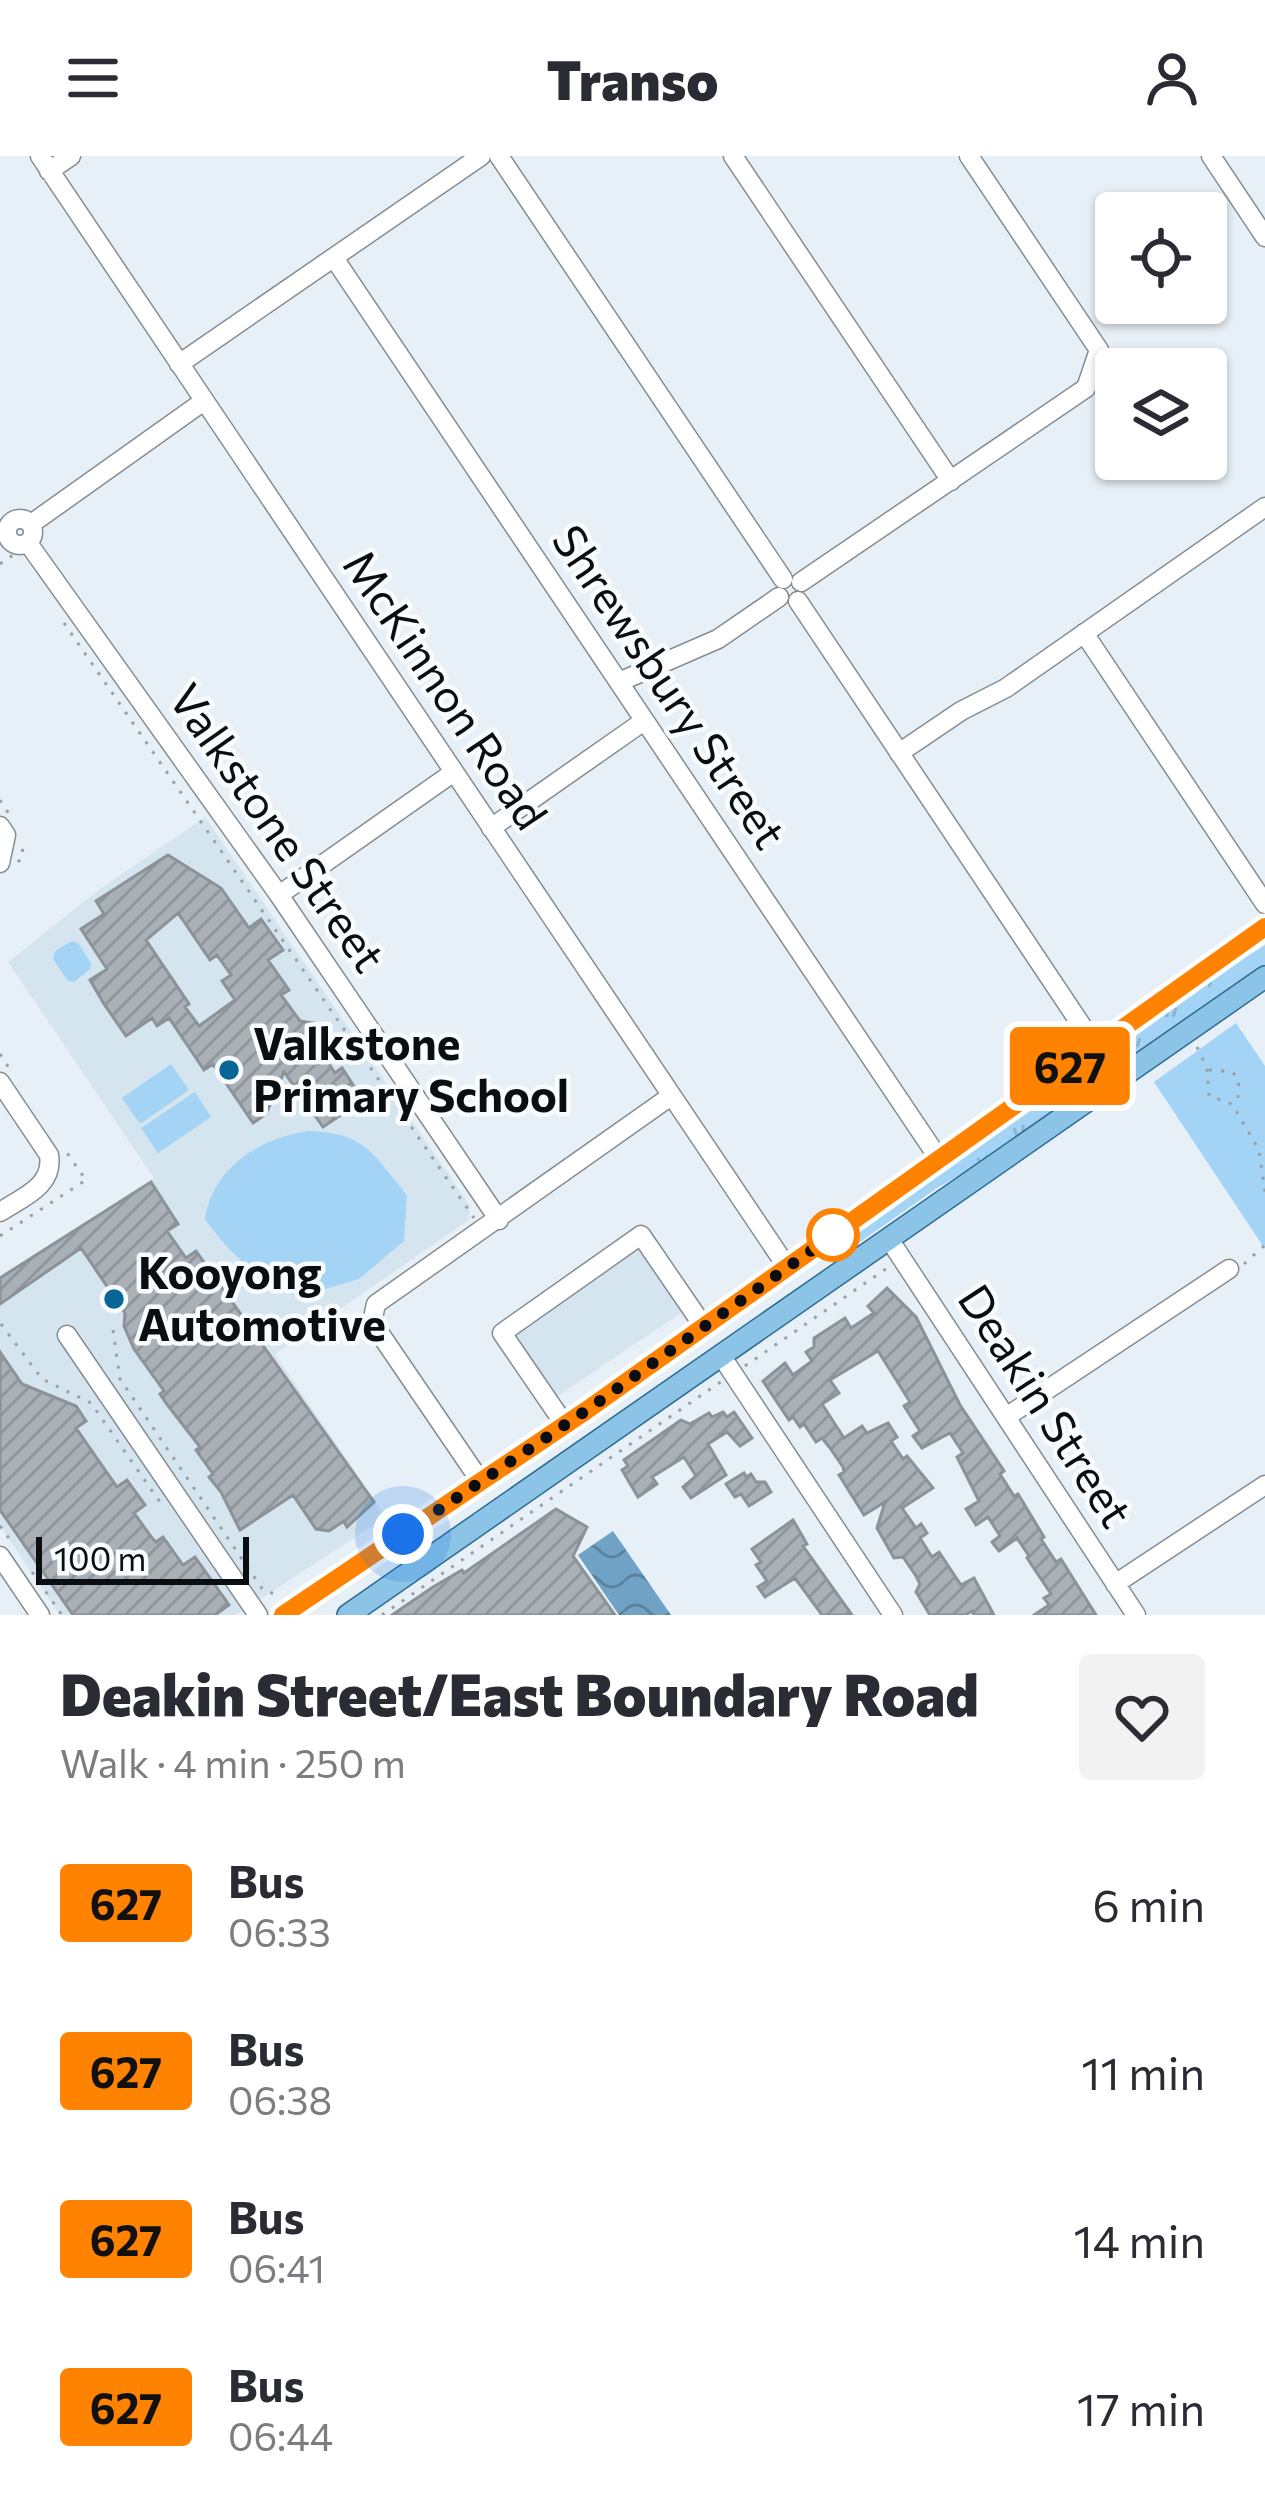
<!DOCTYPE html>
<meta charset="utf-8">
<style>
body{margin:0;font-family:Commissioner,sans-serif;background:#f2f2f3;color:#2b2b33;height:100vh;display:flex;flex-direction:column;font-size:45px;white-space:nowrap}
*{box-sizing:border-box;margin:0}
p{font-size:39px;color:#7c7c81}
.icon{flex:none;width:66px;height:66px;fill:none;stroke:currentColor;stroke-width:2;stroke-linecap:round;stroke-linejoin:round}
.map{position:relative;height:1459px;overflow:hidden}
.panel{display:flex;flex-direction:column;background:#fff;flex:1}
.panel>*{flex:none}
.badge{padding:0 24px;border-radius:9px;font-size:42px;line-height:78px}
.fabs{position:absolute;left:1095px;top:36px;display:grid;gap:24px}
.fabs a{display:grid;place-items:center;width:132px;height:132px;border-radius:12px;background:#fff;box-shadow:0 3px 9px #0004;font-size:60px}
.scale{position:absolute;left:36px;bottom:30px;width:213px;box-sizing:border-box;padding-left:12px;border:6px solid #0b0e10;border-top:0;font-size:33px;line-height:42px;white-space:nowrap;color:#0b0e10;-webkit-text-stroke:9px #f9fcff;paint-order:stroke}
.you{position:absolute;width:60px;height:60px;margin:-30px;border:9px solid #fff;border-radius:50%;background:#1a73e8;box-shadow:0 0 0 18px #1a73e833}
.map>.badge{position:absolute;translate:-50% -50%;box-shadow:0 0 0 6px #fff}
.round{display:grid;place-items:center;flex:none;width:126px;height:126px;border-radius:12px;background:#f2f2f3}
.headline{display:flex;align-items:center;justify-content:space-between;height:204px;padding:0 60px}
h1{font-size:57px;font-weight:800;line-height:90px}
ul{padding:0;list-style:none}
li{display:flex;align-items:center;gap:36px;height:168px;padding:0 60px}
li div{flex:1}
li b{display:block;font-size:45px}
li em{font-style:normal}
li .badge{min-width:132px;font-weight:700;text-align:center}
header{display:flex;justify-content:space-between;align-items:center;height:156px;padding:0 60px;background:#fff;font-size:54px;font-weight:800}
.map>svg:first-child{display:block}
</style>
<header><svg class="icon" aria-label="menu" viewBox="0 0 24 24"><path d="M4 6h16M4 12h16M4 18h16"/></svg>Transo<svg class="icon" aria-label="person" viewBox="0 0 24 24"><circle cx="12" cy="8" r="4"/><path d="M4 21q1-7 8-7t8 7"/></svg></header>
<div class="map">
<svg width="1265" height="1459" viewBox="0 0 1265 1459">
<defs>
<pattern id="grass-tufts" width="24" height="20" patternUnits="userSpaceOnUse" patternTransform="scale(3)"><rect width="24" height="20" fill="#a3d3f5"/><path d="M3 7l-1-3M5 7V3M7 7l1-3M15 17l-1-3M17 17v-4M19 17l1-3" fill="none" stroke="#8bb4d1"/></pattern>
<pattern id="water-waves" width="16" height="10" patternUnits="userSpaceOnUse" patternTransform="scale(3)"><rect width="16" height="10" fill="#6fa2c5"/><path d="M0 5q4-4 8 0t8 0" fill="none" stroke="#59829f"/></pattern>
<pattern id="building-hatch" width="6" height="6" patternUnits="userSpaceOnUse" patternTransform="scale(3)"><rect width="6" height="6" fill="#a9b1b7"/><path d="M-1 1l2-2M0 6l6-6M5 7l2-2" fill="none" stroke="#90979c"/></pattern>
</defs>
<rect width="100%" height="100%" fill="#e7f0f6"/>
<path fill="#d5e5ef" d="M205,661L470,1050L469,1064L275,1198L386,1361L236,1459H60L0,1370V1120L154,1022L8,806L100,733Z
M643,1070L693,1149L543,1250L494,1175Z"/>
<path fill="url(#grass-tufts)" d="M1265,789V810L1005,993L937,1032L857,1088H849L848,1078L1162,854Z"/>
<path fill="#a3d3f5" d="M72,785L78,787L91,807L90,813L74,826L68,825L53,803L55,795Z
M1236,867L1265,910V1093L1154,926Z
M171,908L189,934L140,968L122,942Z
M195,936L211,961L158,997L141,972Z
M309,975C366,977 373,998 407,1039L404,1085L359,1123L298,1141C257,1122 231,1100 205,1063C213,1012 259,982 309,975Z"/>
<path fill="url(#water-waves)" d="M613,1375L671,1459H619L578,1399Z"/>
<path fill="url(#building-hatch)" stroke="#8b9399" stroke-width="3" fill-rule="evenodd" d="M168,699L221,732L249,772L261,763L283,794L268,804L289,834L281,839L300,865L313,867L311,881L335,917L342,912L363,944L323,971L284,916L266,958L253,967L213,908L204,914L169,862L157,870L152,862L126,880L104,848L90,824L107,813L81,773L104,758L96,745ZM178,757L210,804L217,799L231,819L222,825L235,844L199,870L185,851L189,848L146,784Z
M151,1026L178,1068L167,1075L186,1102L196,1095L374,1346L347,1371L344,1365L329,1375L316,1373L293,1339L240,1374L221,1336L209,1321L213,1318L196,1294L200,1291L166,1247L160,1238L164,1235L134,1193L124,1170L125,1157L81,1092L0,1148V1122Z
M887,1132L916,1161L960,1249L1004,1315L1000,1318L1014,1340L1018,1338L1044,1381L1041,1383L1056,1406L1061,1403L1096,1459H1034L1049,1449L1044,1442L1051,1438L1027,1402L1029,1400L1017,1382L999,1395L992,1386L1000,1380L988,1361L976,1369L966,1353L979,1345L957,1301L963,1297L950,1277L922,1292L913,1280L920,1275L904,1250L910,1246L878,1195L830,1224L839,1237L822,1248L844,1282L862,1270L867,1277L888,1267L897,1281L891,1285L903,1303L907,1300L933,1332L902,1352L916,1372L921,1368L927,1377L920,1382L932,1401L939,1396L961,1429L974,1422L994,1459H974L972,1455L965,1459H930L916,1436L920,1428L916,1420L903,1401L894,1402L877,1372L885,1346L864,1359L839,1319L844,1316L843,1311L830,1292L822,1282L816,1286L804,1268L800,1271L793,1261L789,1264L763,1225L785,1207L793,1219L812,1205L806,1196L814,1191V1182L845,1162L851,1172L874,1157L868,1150Z
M0,1196L22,1228L76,1250L86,1265L76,1272L117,1331L127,1324L145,1349L134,1357L152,1382L156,1386L163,1381L183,1409L195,1401L229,1449L215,1459H73L0,1354Z
M723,1256L727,1261L734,1256L752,1282L740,1290L727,1276L708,1288L726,1319L691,1342L683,1331L696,1320L684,1301L652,1321L657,1328L638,1341L622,1314L628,1310L624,1304L681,1264L690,1268L709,1257L712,1261Z
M744,1317L746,1321L751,1318L756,1326H765L771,1336L749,1350L741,1338L735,1341L726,1328Z
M556,1353L587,1371L573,1400L615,1459H392L433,1431L462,1414L464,1417Z
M793,1364L807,1388L803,1390L852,1459H822L795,1422L765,1441L758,1431L767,1425L756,1409L761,1406L752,1393Z"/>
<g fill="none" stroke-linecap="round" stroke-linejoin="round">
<g stroke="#858d92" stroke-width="21">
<path id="minor" d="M40,0L787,1111
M499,0L783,423
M733,0L951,325
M1211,0L1265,81
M49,15L71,0
M334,102L939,1003
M179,208L481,0
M7 376a13 13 0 1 1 26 0a13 13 0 1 1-26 0Z
M31,368L204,245
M28,387L279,739L499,1064
M801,426L1086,232L1099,194L969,0
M798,445L1096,891
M1084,477L1265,748
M619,526L718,483L779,441
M899,597L961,555L1006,532L1265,351
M0,670L6,679L0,707
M491,672L644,565
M279,739L454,616
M0,926L49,999C54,1030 23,1041 0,1056
M889,1083L1136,1459
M67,1179L258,1459
M722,1201L893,1459
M1006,1261L1229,1113
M565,1269L502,1177L641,1079L704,1171
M481,1326L372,1166L376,1148L671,940
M0,1400L40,1459
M1115,1428L1265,1329"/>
</g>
<g stroke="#2c6a91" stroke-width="24">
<path id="major" d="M283,1459L587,1254L1265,771
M348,1459L1265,821"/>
</g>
<path stroke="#9aa1a6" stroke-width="3" stroke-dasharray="3 9" stroke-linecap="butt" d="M0,408L13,399
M64,467L474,1062
M0,644L9,658
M18,706L23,700L22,687
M1197,891L1207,913L1209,940L1232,948L1259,994L1265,1036
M0,898L9,912
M1209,914C1242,915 1240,918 1237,950
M0,1080L86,1024L65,994
M1244,1108L1265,1089
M1,1168L42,1223L91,1247L162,1349
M113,1174L120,1223L263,1434L280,1440
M745,1210L890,1110
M0,1370L13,1388
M32,1416L62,1459
M382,1459L722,1225"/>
<use href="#minor" stroke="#fff" stroke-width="18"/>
<use href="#major" stroke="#8bc4e6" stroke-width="21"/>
</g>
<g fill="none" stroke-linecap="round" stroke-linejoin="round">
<g stroke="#fff" stroke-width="27">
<path id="line" d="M283,1459L587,1254L1265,771"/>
</g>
<use href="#line" stroke="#ff8200" stroke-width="18"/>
<path stroke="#0b0e10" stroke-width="12" stroke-dasharray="0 21.6" d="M403,1378L587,1254L833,1079"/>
</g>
<g fill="#076696" stroke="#f9fcff" stroke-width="4.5">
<circle cx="229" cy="914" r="12"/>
<circle cx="114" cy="1143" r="12"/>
</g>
<circle fill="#fff" stroke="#ff8200" stroke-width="6" cx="833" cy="1079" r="24"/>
<g text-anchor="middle" stroke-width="9" stroke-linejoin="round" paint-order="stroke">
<g font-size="45" fill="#0b0e10" stroke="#f9fcff">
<text transform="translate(669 531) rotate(56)" y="16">Shrewsbury Street</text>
<text transform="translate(445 534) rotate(56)" y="16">McKinnon Road</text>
<text transform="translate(277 672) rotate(55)" y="16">Valkstone Street</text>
<text transform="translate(1045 1250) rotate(57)" y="16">Deakin Street</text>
</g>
<g font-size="45" font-weight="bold" fill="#0b0e10" stroke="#f9fcff" text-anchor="start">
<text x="253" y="904">Valkstone<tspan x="253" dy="52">Primary School</tspan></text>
<text x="138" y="1133">Kooyong<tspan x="138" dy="52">Automotive</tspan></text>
</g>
</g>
</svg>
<div class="fabs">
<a><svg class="icon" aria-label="locate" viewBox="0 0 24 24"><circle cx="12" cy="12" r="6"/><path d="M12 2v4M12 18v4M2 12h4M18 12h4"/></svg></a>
<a><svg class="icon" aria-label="layers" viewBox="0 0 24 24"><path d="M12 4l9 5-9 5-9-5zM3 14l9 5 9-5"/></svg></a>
</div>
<div class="scale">100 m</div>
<div class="you" style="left:403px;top:1378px"></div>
<b class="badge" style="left:1070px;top:910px;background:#ff8200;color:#111">627</b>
</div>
<section class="panel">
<div class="headline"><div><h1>Deakin Street/East Boundary Road</h1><p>Walk · 4 min · 250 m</p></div><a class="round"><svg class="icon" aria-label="heart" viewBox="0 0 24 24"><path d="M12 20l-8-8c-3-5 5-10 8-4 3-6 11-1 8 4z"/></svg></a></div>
<ul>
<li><span class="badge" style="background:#ff8200;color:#111">627</span><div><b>Bus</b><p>06:33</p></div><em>6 min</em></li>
<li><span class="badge" style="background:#ff8200;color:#111">627</span><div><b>Bus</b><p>06:38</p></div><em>11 min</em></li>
<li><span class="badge" style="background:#ff8200;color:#111">627</span><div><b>Bus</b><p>06:41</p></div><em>14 min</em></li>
<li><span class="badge" style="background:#ff8200;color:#111">627</span><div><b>Bus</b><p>06:44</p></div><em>17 min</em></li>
</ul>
</section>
